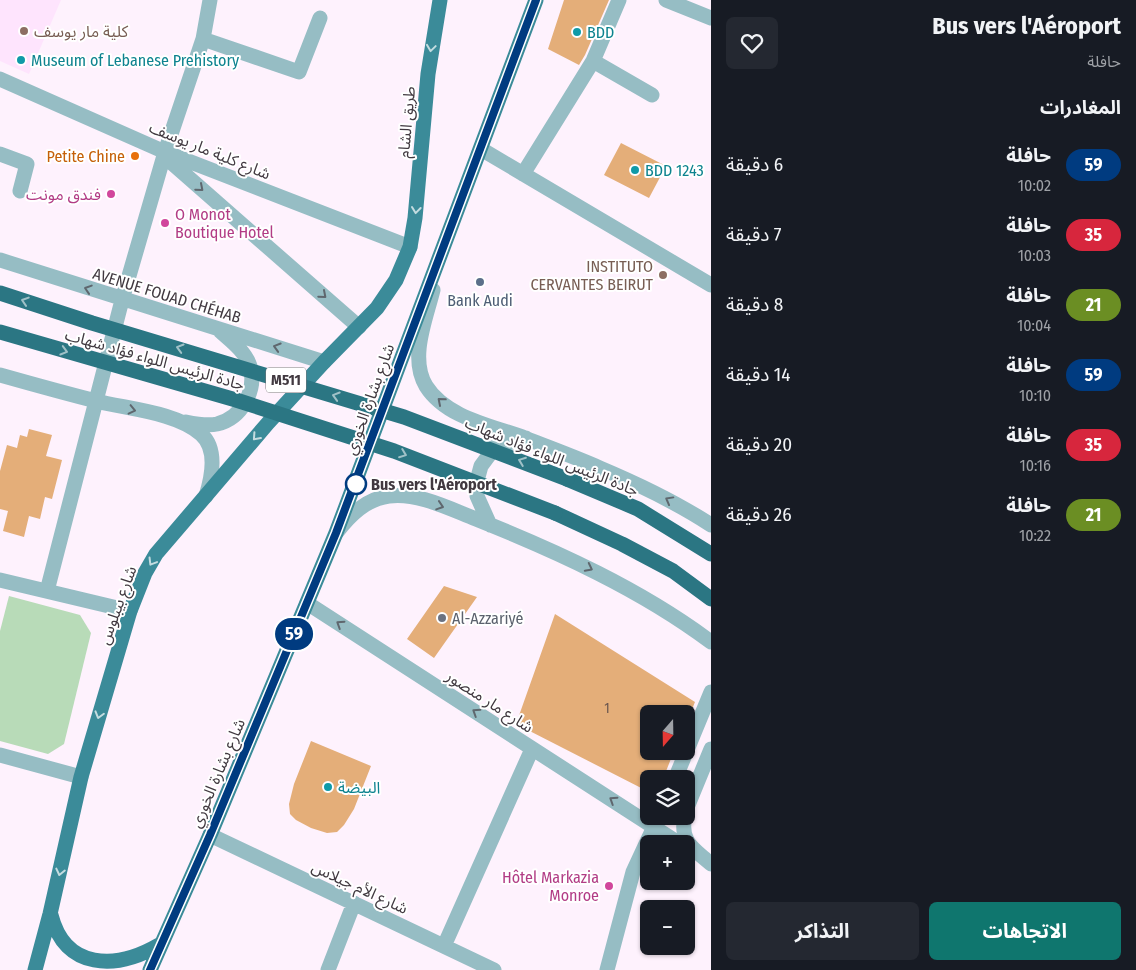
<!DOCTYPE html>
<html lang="ar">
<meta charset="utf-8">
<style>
body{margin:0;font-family:"Fira Sans Condensed","Noto Sans Arabic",sans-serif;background:#242831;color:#f1f3f6;direction:rtl;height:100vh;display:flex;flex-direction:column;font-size:19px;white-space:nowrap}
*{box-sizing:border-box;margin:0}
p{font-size:16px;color:#9ea1a6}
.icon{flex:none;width:28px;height:28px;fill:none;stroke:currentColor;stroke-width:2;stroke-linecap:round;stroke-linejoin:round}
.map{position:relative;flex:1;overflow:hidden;direction:ltr}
.panel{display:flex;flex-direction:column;background:#171b24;width:425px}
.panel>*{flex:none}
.badge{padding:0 10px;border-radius:16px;font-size:18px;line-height:32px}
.needle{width:32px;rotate:200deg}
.tools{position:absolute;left:640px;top:705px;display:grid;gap:10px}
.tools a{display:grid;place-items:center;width:55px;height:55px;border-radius:8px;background:#171b24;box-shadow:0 1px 4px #0004;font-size:25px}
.map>.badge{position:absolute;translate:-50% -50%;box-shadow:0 0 0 2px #fff}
h2{padding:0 15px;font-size:19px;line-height:45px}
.round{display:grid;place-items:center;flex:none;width:52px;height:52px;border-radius:8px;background:#242831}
.overview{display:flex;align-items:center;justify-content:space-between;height:85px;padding:0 15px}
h1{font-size:24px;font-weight:700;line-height:38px}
.cta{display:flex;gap:10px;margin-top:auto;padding:10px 15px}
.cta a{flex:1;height:58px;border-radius:8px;background:#0f766e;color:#fff;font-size:20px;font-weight:700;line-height:58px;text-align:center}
.cta a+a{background:#242831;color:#f1f3f6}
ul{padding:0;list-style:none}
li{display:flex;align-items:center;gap:15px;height:70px;padding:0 15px}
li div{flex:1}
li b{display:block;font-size:19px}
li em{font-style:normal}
li .badge{min-width:55px;font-weight:700;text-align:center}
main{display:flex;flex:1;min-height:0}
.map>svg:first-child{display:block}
</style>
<main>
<section class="panel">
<div class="overview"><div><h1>Bus vers l'Aéroport</h1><p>حافلة</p></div><a class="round"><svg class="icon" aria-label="heart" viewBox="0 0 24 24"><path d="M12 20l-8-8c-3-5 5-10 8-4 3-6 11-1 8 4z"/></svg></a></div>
<h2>المغادرات</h2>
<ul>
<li><span class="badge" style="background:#003b80;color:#fff">59</span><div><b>حافلة</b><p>10:02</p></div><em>6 دقيقة</em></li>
<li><span class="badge" style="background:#d7263d;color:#fff">35</span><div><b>حافلة</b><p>10:03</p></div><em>7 دقيقة</em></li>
<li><span class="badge" style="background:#6b8e23;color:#fff">21</span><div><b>حافلة</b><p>10:04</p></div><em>8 دقيقة</em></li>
<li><span class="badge" style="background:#003b80;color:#fff">59</span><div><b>حافلة</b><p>10:10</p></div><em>14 دقيقة</em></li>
<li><span class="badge" style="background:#d7263d;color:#fff">35</span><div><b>حافلة</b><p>10:16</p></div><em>20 دقيقة</em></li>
<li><span class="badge" style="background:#6b8e23;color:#fff">21</span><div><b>حافلة</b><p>10:22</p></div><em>26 دقيقة</em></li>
</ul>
<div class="cta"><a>الاتجاهات</a><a>التذاكر</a></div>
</section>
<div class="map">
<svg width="711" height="970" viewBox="0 0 711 970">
<rect width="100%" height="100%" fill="#fef2fd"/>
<path fill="#fee4fd" d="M0,0H61L29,74L0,61Z"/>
<path fill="#b8dbb8" d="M9,596L80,615L91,633L64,744L48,754L0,741V631Z"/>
<path fill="#e4ae79" d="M564,0H609L585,55L579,65L548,49Z
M621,143L666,166L649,198L604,175Z
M29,429L52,435L46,456L62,460L52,499L45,497L40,519L29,516L24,537L3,531L8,511L0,509V471L7,445L17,448L20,435L27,437Z
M444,586L477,597L434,658L407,639Z
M555,614L695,702L690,714H649V751H674L663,779H649V792L516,724Z
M311,741L371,766L354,809L344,825L337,832L327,833L311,828L296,820L290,814L289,804L294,784Z"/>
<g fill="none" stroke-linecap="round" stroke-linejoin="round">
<path stroke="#96bdc4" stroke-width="15" d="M666,0L711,18
M203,39L299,72L320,18
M593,61L652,95
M0,79L165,152L410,247
M481,149L711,285
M0,154L27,164L20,191
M164,156L359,327
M523,174L593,61L619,0
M0,260L324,362
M433,290C426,319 409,358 426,386C446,418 493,426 525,438C550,448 575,457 600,468C638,484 676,502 711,525
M0,375C32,384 64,393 96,401C127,409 176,412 201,434C218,449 212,477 206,496
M186,422C196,424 207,426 217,424C242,418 257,390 250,366C245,351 231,341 220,331
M490,525L477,496L478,477L481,466L495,447L526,438
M337,532C350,515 366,499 389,496C417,492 450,509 476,519C558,552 640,589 711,642
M0,580L130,611
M47,591L122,300L165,152L203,39L210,0
M307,603L680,844
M0,755L81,777
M675,779L711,692
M686,810L711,749
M685,816C679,842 694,849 711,864
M210,835L494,970
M444,946L532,749
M328,970L354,903
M607,970L633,872L659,816"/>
<path stroke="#3b8b99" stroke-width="15" d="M51,915C65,970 116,970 159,945
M35,970L50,914L81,777L130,611L145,573L156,554L268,423L324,362L377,308L396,280L410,247L415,218L428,74L440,0
M150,970L210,835L336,533L536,0"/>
<path stroke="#2b7683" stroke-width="15" d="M567,479L638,509L711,554
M555,513L622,544L673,571L711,599"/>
<path stroke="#2b7683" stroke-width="15" d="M0,293L92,323L404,417L567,479
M0,332L236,400L394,451L555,513"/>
</g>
<defs><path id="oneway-chevron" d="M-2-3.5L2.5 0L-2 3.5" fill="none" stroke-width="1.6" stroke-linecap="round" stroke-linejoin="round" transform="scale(1.25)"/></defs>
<g stroke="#c4dce0">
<use href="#oneway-chevron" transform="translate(431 48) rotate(98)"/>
<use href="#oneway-chevron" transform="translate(416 210) rotate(97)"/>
<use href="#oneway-chevron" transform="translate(256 437) rotate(132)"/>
<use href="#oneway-chevron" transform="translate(152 562) rotate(121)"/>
<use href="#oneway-chevron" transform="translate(99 715) rotate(106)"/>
<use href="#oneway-chevron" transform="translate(60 872) rotate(103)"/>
</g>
<g stroke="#5f676e">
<use href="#oneway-chevron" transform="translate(200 188) rotate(41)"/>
<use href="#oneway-chevron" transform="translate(88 289) rotate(-162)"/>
<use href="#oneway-chevron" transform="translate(323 295) rotate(41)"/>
<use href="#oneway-chevron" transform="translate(277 347) rotate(-163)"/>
<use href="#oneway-chevron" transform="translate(441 401) rotate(-139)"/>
<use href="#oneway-chevron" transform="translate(132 410) rotate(13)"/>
<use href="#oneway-chevron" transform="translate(669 500) rotate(-151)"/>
<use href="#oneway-chevron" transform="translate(440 506) rotate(18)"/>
<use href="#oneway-chevron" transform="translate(589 568) rotate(27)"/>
<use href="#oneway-chevron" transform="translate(340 624) rotate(-147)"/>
<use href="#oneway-chevron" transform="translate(476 712) rotate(-147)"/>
<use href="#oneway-chevron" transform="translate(613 800) rotate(-147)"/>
</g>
<g stroke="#a0c1c7">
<use href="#oneway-chevron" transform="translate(25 301) rotate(-162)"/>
<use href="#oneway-chevron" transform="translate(180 348) rotate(-164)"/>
<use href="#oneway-chevron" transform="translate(64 351) rotate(16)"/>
<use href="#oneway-chevron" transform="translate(336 396) rotate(-163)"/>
<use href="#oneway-chevron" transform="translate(403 454) rotate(21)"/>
<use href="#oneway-chevron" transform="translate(522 461) rotate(-159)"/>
</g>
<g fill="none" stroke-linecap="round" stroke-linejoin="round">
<g stroke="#fff" stroke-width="11">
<path id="line" d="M150,970L210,835L336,533L536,0"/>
</g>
<use href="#line" stroke="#003b80" stroke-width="8"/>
</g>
<g fill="#8d6e63" stroke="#fff" stroke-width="2">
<circle cx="24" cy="31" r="5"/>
<circle cx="663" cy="275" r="5"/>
</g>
<g fill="#0f9aa8" stroke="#fff" stroke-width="2">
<circle cx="577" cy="32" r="5"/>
<circle cx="21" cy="60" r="5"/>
<circle cx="635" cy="170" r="5"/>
<circle cx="328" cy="787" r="5"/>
</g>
<circle fill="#e8710a" stroke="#fff" stroke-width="2" cx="135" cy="156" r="5"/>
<g fill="#d1479c" stroke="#fff" stroke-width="2">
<circle cx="111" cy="194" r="5"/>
<circle cx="165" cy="223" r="5"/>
<circle cx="609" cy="886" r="5"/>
</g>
<circle fill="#5c6f8a" stroke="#fff" stroke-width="2" cx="480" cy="282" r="5"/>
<circle fill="#fff" stroke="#003b80" stroke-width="2.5" cx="356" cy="484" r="10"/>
<circle fill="#6b7280" stroke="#fff" stroke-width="2" cx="442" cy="618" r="5"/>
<g text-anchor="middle" stroke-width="4" stroke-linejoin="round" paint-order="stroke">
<g font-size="14" fill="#6a564e">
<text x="607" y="713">1</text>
</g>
<rect fill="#fff" stroke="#7a7479" stroke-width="1" x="266" y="367.5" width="40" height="25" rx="4"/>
<g font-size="15" font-weight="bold" fill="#413940">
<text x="286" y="385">M511</text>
</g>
<g font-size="16" fill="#785e54" stroke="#fff" text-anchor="start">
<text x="34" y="37">كلية مار يوسف</text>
<text x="653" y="272" text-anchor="end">INSTITUTO<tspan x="653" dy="18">CERVANTES BEIRUT</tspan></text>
</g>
<g font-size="16" fill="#0d838f" stroke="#fff" text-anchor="start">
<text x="587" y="38">BDD</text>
<text x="31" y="66">Museum of Lebanese Prehistory</text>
<text x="645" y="176">BDD 1243</text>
<text x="338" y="793">البيضة</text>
</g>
<g font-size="16" fill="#413940" stroke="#fff">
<text transform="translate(406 122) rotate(-85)" y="6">طريق الشام</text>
<text transform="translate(210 150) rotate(22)" y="6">شارع كلية مار يوسف</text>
<text transform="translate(167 295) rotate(17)" y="6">AVENUE FOUAD CHÉHAB</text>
<text transform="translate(155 359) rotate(16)" y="6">جادة الرئيس اللواء فؤاد شهاب</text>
<text transform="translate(369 399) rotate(-70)" y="6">شارع بشارة الخوري</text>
<text transform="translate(552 456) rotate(22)" y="6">جادة الرئيس اللواء فؤاد شهاب</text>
<text transform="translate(117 605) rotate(-70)" y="6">شارع بيبلوس</text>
<text transform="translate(490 701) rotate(33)" y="6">شارع مار منصور</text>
<text transform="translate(217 773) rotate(-67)" y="6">شارع بشارة الخوري</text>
<text transform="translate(360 887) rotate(25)" y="6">شارع الأم جيلاس</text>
</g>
<g font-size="16" fill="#c56008" stroke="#fff" text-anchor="end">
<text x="125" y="162">Petite Chine</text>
</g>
<g font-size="16" fill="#b23c85" stroke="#fff" text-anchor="end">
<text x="101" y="200">فندق مونت</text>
<text x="175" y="220" text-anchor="start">O Monot<tspan x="175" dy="18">Boutique Hotel</tspan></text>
<text x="599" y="883">Hôtel Markazia<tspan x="599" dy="18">Monroe</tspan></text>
</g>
<g font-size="16" fill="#4e5e75" stroke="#fff">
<text x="480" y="306">Bank Audi</text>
</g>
<g font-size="16" font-weight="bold" fill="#413940" stroke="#fff" text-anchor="start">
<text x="371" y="490">Bus vers l'Aéroport</text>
</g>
<g font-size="16" fill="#5b616d" stroke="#fff" text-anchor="start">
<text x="452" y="624">Al-Azzariyé</text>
</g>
</g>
</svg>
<div class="tools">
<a><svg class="needle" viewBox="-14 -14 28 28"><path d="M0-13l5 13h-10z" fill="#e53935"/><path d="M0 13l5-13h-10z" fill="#9ea1a6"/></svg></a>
<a><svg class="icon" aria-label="layers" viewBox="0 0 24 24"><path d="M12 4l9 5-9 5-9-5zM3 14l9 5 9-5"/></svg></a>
<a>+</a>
<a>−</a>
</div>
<b class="badge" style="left:294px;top:634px;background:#003b80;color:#fff">59</b>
</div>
</main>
